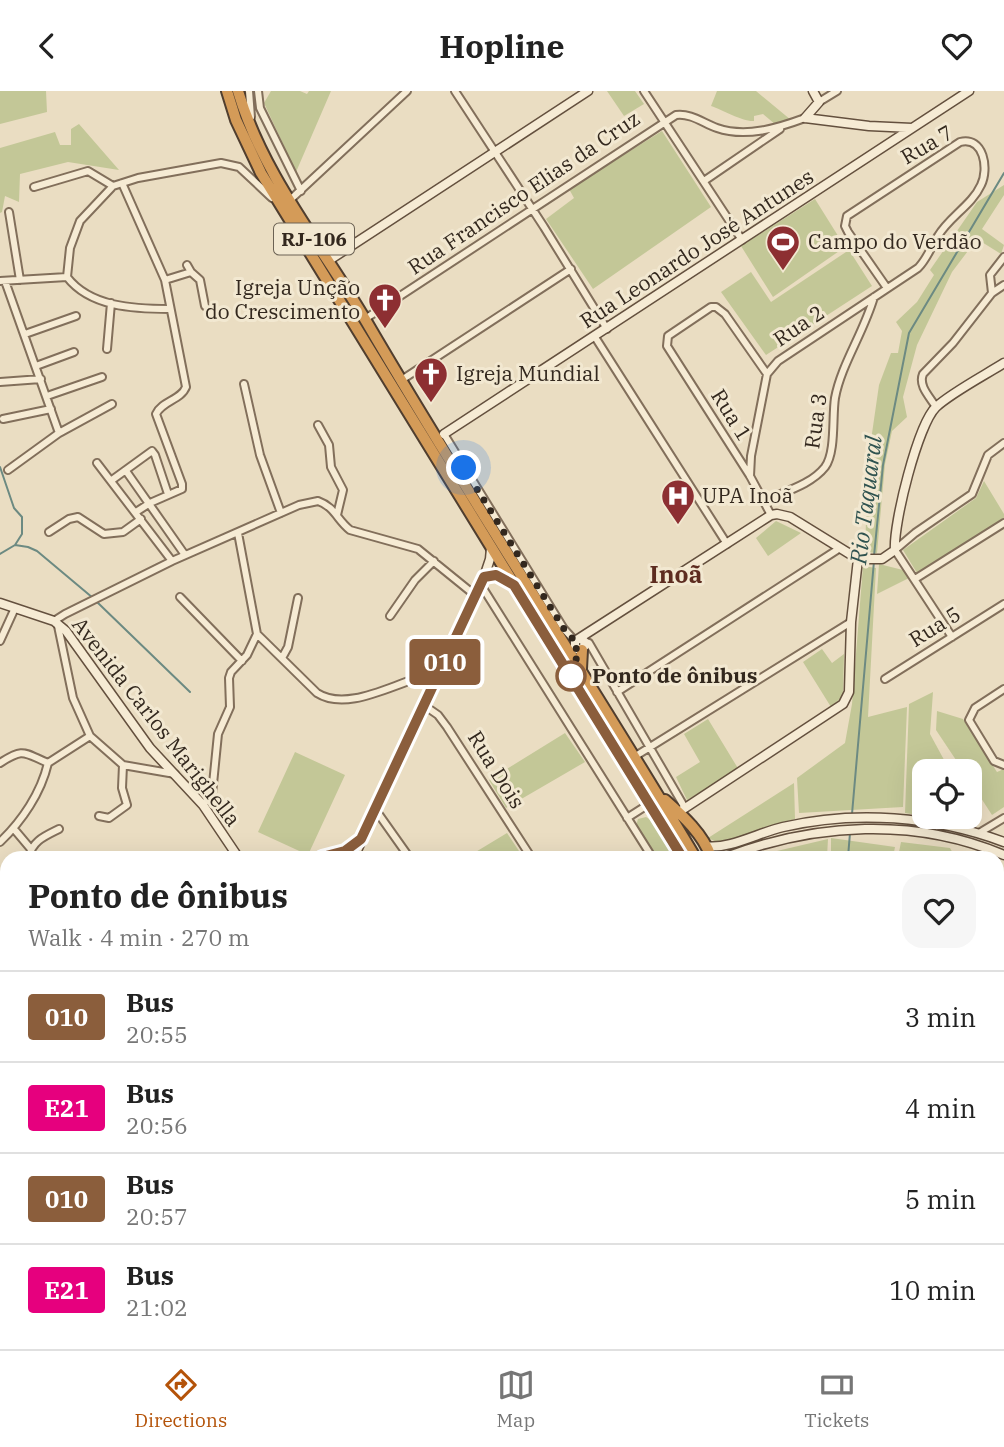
<!DOCTYPE html>
<meta charset="utf-8">
<style>
body{margin:0;font-family:"IBM Plex Serif",serif;background:#f6f6f6;color:#222;height:100vh;display:flex;flex-direction:column;font-size:26px;white-space:nowrap}
*{box-sizing:border-box;margin:0}
p{font-size:23px;color:#767676}
.icon{flex:none;width:38px;height:38px;fill:none;stroke:currentColor;stroke-width:2;stroke-linecap:round;stroke-linejoin:round}
.map{position:relative;flex:1;overflow:hidden}
.sheet{position:absolute;left:0px;top:760px;width:1004px;height:499px;display:flex;flex-direction:column;background:#fff;border-radius:21px 21px 0 0;box-shadow:0 7px 28px #0002}
.sheet>*{flex:none}
.badge{padding:0 14px;border-radius:5px;font-size:24px;line-height:46px}
.fabs{position:absolute;left:912px;top:668px;display:grid;gap:14px}
.fabs a{display:grid;place-items:center;width:70px;height:70px;border-radius:14px;background:#fff;box-shadow:0 7px 28px #0002;font-size:35px}
.you{position:absolute;width:35px;height:35px;margin:-18px;border:5px solid #fff;border-radius:50%;background:#1a73e8;box-shadow:0 0 0 10px #1a73e833}
.map>.badge{position:absolute;translate:-50% -50%;box-shadow:0 0 0 4px #fff}
.round{display:grid;place-items:center;flex:none;width:74px;height:74px;border-radius:21px;background:#f6f6f6}
.head{display:flex;align-items:center;justify-content:space-between;height:119px;padding:0 28px}
h1{font-size:33px;font-weight:700;line-height:52px}
ul{padding:0;list-style:none}
li{display:flex;align-items:center;gap:21px;height:91px;padding:0 28px;border-top:2px solid #e0e0e0}
li div{flex:1}
li b{display:block;font-size:26px}
li em{font-style:normal}
li .badge{min-width:77px;font-weight:700;text-align:center}
header{display:flex;justify-content:space-between;align-items:center;height:91px;padding:0 28px;background:#fff;font-size:32px;font-weight:700}
.tabs{display:flex;justify-content:space-around;align-items:center;height:98px;border-top:2px solid #e0e0e0;background:#fff;font-size:19px;color:#767676}
.tabs a{display:grid;justify-items:center;gap:4px}
.tabs .active{color:#b45309}
.map>svg:first-child{display:block}
</style>
<header><svg class="icon" aria-label="back" viewBox="0 0 24 24"><path d="M15 5l-7 7 7 7"/></svg>Hopline<svg class="icon" aria-label="heart" viewBox="0 0 24 24"><path d="M12 20l-8-8c-3-5 5-10 8-4 3-6 11-1 8 4z"/></svg></header>
<div class="map">
<svg width="1004" height="1258" viewBox="0 0 1004 1258">
<rect width="100%" height="100%" fill="#eaddc2"/>
<path fill="#c3c797" d="M0,0H46L47,21L0,33Z
M271,0H300L307,3L309,0H331L296,81L264,12Z
M607,0H635L644,13L624,25Z
M717,0H756L791,29L776,34L763,23L754,25V30C743,31 723,19 711,15Z
M79,33L119,79L68,71L20,83L19,111L5,105L2,121L0,122V57L55,41L60,54H71V38Z
M662,40L711,116L593,198L546,128L574,107L569,98Z
M1004,94V104L982,138L1004,154L1001,163L977,148L952,181L917,254L903,306L907,326L892,340L885,373L877,462L865,461L868,370L879,294L891,262H898L902,240L896,231L917,211L934,184L930,179L977,111Z
M815,108L845,156L773,206L741,155Z
M849,159L872,195L766,264L721,201L751,181L771,211Z
M984,390L1004,423V427L917,482L903,459L976,407Z
M776,430L801,442L768,465L756,447Z
M879,473L903,479L909,487L877,503Z
M863,475L876,477L868,626L907,616L903,716L799,722L797,687L845,652L852,613Z
M822,558L832,572L844,563L843,605L831,616L803,571Z
M933,601L930,643L949,678L948,681H924V725L905,722L909,613Z
M937,620L963,628L997,681L1004,678V716L992,724L970,690V681H964L936,639Z
M708,628L739,679L687,709L676,686L700,671L684,643Z
M565,642L585,671L506,717L489,689Z
M295,661L345,684L308,764L258,741Z
M794,692L795,728L719,752L708,747Z
M646,726L654,731L675,766H653L635,738L638,728Z
M507,742L523,766L469,765Z
M831,747L895,756L893,766H831Z
M828,748L827,766H751Z
M901,751L950,757L955,766H898Z
M998,1076L1004,1083V1258H990L986,1251H998Z
M198,1251H319L316,1258H196Z"/>
<g fill="none" stroke-linecap="round" stroke-linejoin="round">
<path stroke="#6c8a82" stroke-width="2" d="M0,376L14,417L22,426V443L15,454L0,463
M15,454L28,456L37,460L93,507
M874,465L883,374L909,242L1004,82
M97,511L190,601
M852,723L874,470
M848,766L850,742
M998,865L1004,864
M347,1258L349,1251"/>
<g stroke="#826f5b" stroke-width="10">
<path id="street" d="M249,0L251,26
M258,0L260,17L301,100
M455,0L544,136L607,238
M644,0L742,149
M819,11L837,0
M704,90L780,38
M122,92L165,189L186,296C181,309 162,310 156,323L182,393V398L150,412L136,421
M34,96L88,80L113,95
M290,109L407,0
M9,121L20,189
M191,181L200,189L205,215
M67,186L70,157L80,130L113,95L138,87L221,72L239,76L272,107
M67,186C90,216 134,218 170,218
M165,189L191,181L187,174
M0,190L67,186
M5,190L59,342
M992,202L990,184L1004,166
M365,228L676,24C691,22 703,32 717,37C746,47 778,37 805,27
M25,243L76,225
M595,246L727,453
M107,258L111,212
M36,275L74,261
M767,283L725,223L716,216H711L668,245L667,255L750,385L771,424
M400,290L571,178
M0,291L41,288
M244,293L260,364L281,422
M47,305L102,286
M936,316C930,306 918,295 923,283L953,252L992,202L1004,194
M3,328L51,318
M318,334L329,354L331,376L343,399L337,424
M444,343L564,538L575,550
M97,372L172,470
M8,379L59,342L112,313
M126,380L185,464
M750,385L751,365L767,283L778,270L918,177C927,168 931,156 938,145C949,126 972,114 981,94C989,78 984,45 960,51L847,125L845,135L848,141L887,197
M112,389L152,360L155,364L168,403
M764,410C783,401 811,394 825,376C836,361 832,326 835,307C841,274 864,241 874,206
M49,441L69,428L78,426L104,443L123,441L141,428
M238,442L257,543L317,602C345,620 388,596 415,588C423,586 430,587 438,588
M915,488L1004,432
M481,494L652,766
M180,506L242,570
M390,525L415,489L434,470
M54,530L65,523L172,470L299,414L318,410C335,416 337,429 350,439L418,458L476,505
M58,535L73,607L90,645L123,674L175,683
M952,546L895,459L915,442L972,403L988,364L1004,352
M0,550L15,517
M584,550L589,552L685,717
M282,567L288,556L298,507
M885,588L1004,513
M1004,598L975,617L969,629L994,670L1004,674
M617,601L840,457
M425,615L438,624L447,636L531,766
M634,666L851,531
M0,672C24,656 24,662 48,672
M48,672L90,645
M203,714L212,703L218,643L230,616L229,587L231,581L247,564L257,543
M375,718L409,766
M99,725L109,727L127,714L122,697L123,674
M627,727L649,713
M14,738L30,757
M979,742L1004,727
M0,751C22,730 41,702 48,672
M29,766C32,750 45,745 59,738
M0,920L7,916
M998,946L1004,943
M998,1008L1004,1005
M591,1251L596,1258
M140,1258L144,1251
M490,1258L495,1251
M730,1258L745,1251
M940,1258L955,1251"/>
</g>
<g stroke="#64503e" stroke-width="11">
<path id="secondary" d="M805,27L869,35L912,37
M805,27L819,11L813,0
M328,170L588,0
M444,343L969,0
M858,468H882L895,459C893,433 918,333 936,316C951,302 985,284 1004,272
M484,486L496,484L511,491
M0,512L54,530L66,540L150,657L203,714L238,766
M580,548L584,550L585,555L579,559L575,557V550L771,424L777,423L790,426L858,468
M679,721L843,613L849,601L851,531L858,468
M706,755C728,759 760,741 783,736C855,719 934,725 1004,751
M322,766L345,760L359,750
M354,766L484,486L490,468L491,457
M726,766C815,732 915,726 1004,764
M998,1065L1004,1072"/>
</g>
<g stroke="#503e2f" stroke-width="14">
<path id="highway" d="M227,0L236,29L261,82L682,766
M238,0C263,85 322,155 366,230C472,412 588,586 695,766
M581,578L582,559
M665,709C683,725 703,743 711,766
M967,1251L970,1258
M980,1251L983,1258"/>
</g>
<use href="#street" stroke="#f6ebd4" stroke-width="6"/>
<use href="#secondary" stroke="#f6ebd4" stroke-width="8"/>
<use href="#highway" stroke="#d49b58" stroke-width="10"/>
</g>
<g fill="none" stroke-linecap="round" stroke-linejoin="round">
<g stroke="#fff" stroke-width="16">
<path id="line" d="M322,766L345,760L361,748L484,486L496,484L514,494L682,766"/>
</g>
<use href="#line" stroke="#8b5e3c" stroke-width="10"/>
<path stroke="#33281e" stroke-width="7" stroke-dasharray="0 12.6" d="M464,377L564,538L575,550V557L579,559L571,585"/>
</g>
<defs>
<g id="stadium-pin" transform="scale(1.75)"><path d="M0 17L-7.5 6A9.5 9.5 0 1 1 7.5 6Z" fill="#8d2f32" stroke="#f2e8d1"/><path d="M0-5a6.5 5 0 1 0 0 10a6.5 5 0 1 0 0-10ZM-3.5-1.8h7v3.6h-7Z" fill="#fff"/></g>
<g id="church-pin" transform="scale(1.75)"><path d="M0 17L-7.5 6A9.5 9.5 0 1 1 7.5 6Z" fill="#8d2f32" stroke="#f2e8d1"/><path d="M-1.2-6h2.4v3.5h3.3v2.4h-3.3V6h-2.4V-.1h-3.3v-2.4h3.3Z" fill="#fff"/></g>
<g id="hospital-pin" transform="scale(1.75)"><path d="M0 17L-7.5 6A9.5 9.5 0 1 1 7.5 6Z" fill="#8d2f32" stroke="#f2e8d1"/><path d="M-5-5h3v3.5h4V-5h3V5h-3V1.5h-4V5h-3Z" fill="#fff"/></g>
</defs>
<g fill-rule="evenodd">
<use href="#stadium-pin" x="783" y="151"/>
<use href="#church-pin" x="385" y="209"/>
<use href="#church-pin" x="431" y="283"/>
<use href="#hospital-pin" x="678" y="405"/>
</g>
<circle fill="#fff" stroke="#8b5e3c" stroke-width="3.5" cx="571" cy="585" r="14"/>
<g text-anchor="middle" stroke-width="6" stroke-linejoin="round" paint-order="stroke">
<rect fill="#f2e8d1" stroke="#6c6254" stroke-width="2" x="274" y="132.5" width="80" height="31" rx="5"/>
<g font-size="19" font-weight="bold" fill="#33281e">
<text x="314" y="155">RJ-106</text>
</g>
<g font-size="21" fill="#33281e" stroke="#f2e8d1">
<text transform="translate(927 54) rotate(-30)" y="7">Rua 7</text>
<text transform="translate(524 102) rotate(-34)" y="7">Rua Francisco Elias da Cruz</text>
<text transform="translate(697 158) rotate(-33)" y="7">Rua Leonardo José Antunes</text>
<text transform="translate(799 235) rotate(-34)" y="7">Rua 2</text>
<text transform="translate(731 324) rotate(58)" y="7">Rua 1</text>
<text transform="translate(816 330) rotate(-82)" y="7">Rua 3</text>
<text transform="translate(935 536) rotate(-32)" y="7">Rua 5</text>
<text transform="translate(156 631) rotate(52)" y="7">Avenida Carlos Marighella</text>
<text transform="translate(496 679) rotate(58)" y="7">Rua Dois</text>
</g>
<g font-size="21" fill="#33281e" stroke="#f2e8d1" text-anchor="start">
<text x="808" y="158">Campo do Verdão</text>
<text x="360" y="204" text-anchor="end">Igreja Unção<tspan x="360" dy="24">do Crescimento</tspan></text>
<text x="456" y="290">Igreja Mundial</text>
<text x="702" y="412">UPA Inoã</text>
</g>
<g font-size="21" font-weight="bold" fill="#33281e" stroke="#f2e8d1" text-anchor="start">
<text x="592" y="592">Ponto de ônibus</text>
</g>
<g font-size="23" font-style="italic" fill="#2e524f" stroke="#f2e8d1">
<text transform="translate(866 409) rotate(-83)" y="8">Rio Taquaral</text>
</g>
<g font-size="24" font-weight="bold" fill="#5d2c20" stroke="#f2e8d1">
<text x="676" y="492">Inoã</text>
</g>
</g>
</svg>
<div class="fabs">
<a><svg class="icon" aria-label="locate" viewBox="0 0 24 24"><circle cx="12" cy="12" r="6"/><path d="M12 2v4M12 18v4M2 12h4M18 12h4"/></svg></a>
</div>
<div class="you" style="left:464px;top:377px"></div>
<b class="badge" style="left:445px;top:571px;background:#8b5e3c;color:#fff">010</b>
<section class="sheet">
<div class="head"><div><h1>Ponto de ônibus</h1><p>Walk · 4 min · 270 m</p></div><a class="round"><svg class="icon" aria-label="heart" viewBox="0 0 24 24"><path d="M12 20l-8-8c-3-5 5-10 8-4 3-6 11-1 8 4z"/></svg></a></div>
<ul>
<li><span class="badge" style="background:#8b5e3c;color:#fff">010</span><div><b>Bus</b><p>20:55</p></div><em>3 min</em></li>
<li><span class="badge" style="background:#e6007e;color:#fff">E21</span><div><b>Bus</b><p>20:56</p></div><em>4 min</em></li>
<li><span class="badge" style="background:#8b5e3c;color:#fff">010</span><div><b>Bus</b><p>20:57</p></div><em>5 min</em></li>
<li><span class="badge" style="background:#e6007e;color:#fff">E21</span><div><b>Bus</b><p>21:02</p></div><em>10 min</em></li>
</ul>
</section>
</div>
<nav class="tabs">
<a class="active"><svg class="icon" aria-label="directions" viewBox="0 0 24 24"><path d="M12 3l9 9-9 9-9-9zM9 14v-3h6M13 9l2 2-2 2"/></svg>Directions</a>
<a><svg class="icon" aria-label="map" viewBox="0 0 24 24"><path d="M3 6l6-2 6 2 6-2v14l-6 2-6-2-6 2zM9 4v14M15 6v14"/></svg>Map</a>
<a><svg class="icon" aria-label="tickets" viewBox="0 0 24 24"><path d="M3 7h18v10H3zM15 7v10"/></svg>Tickets</a>
</nav>
